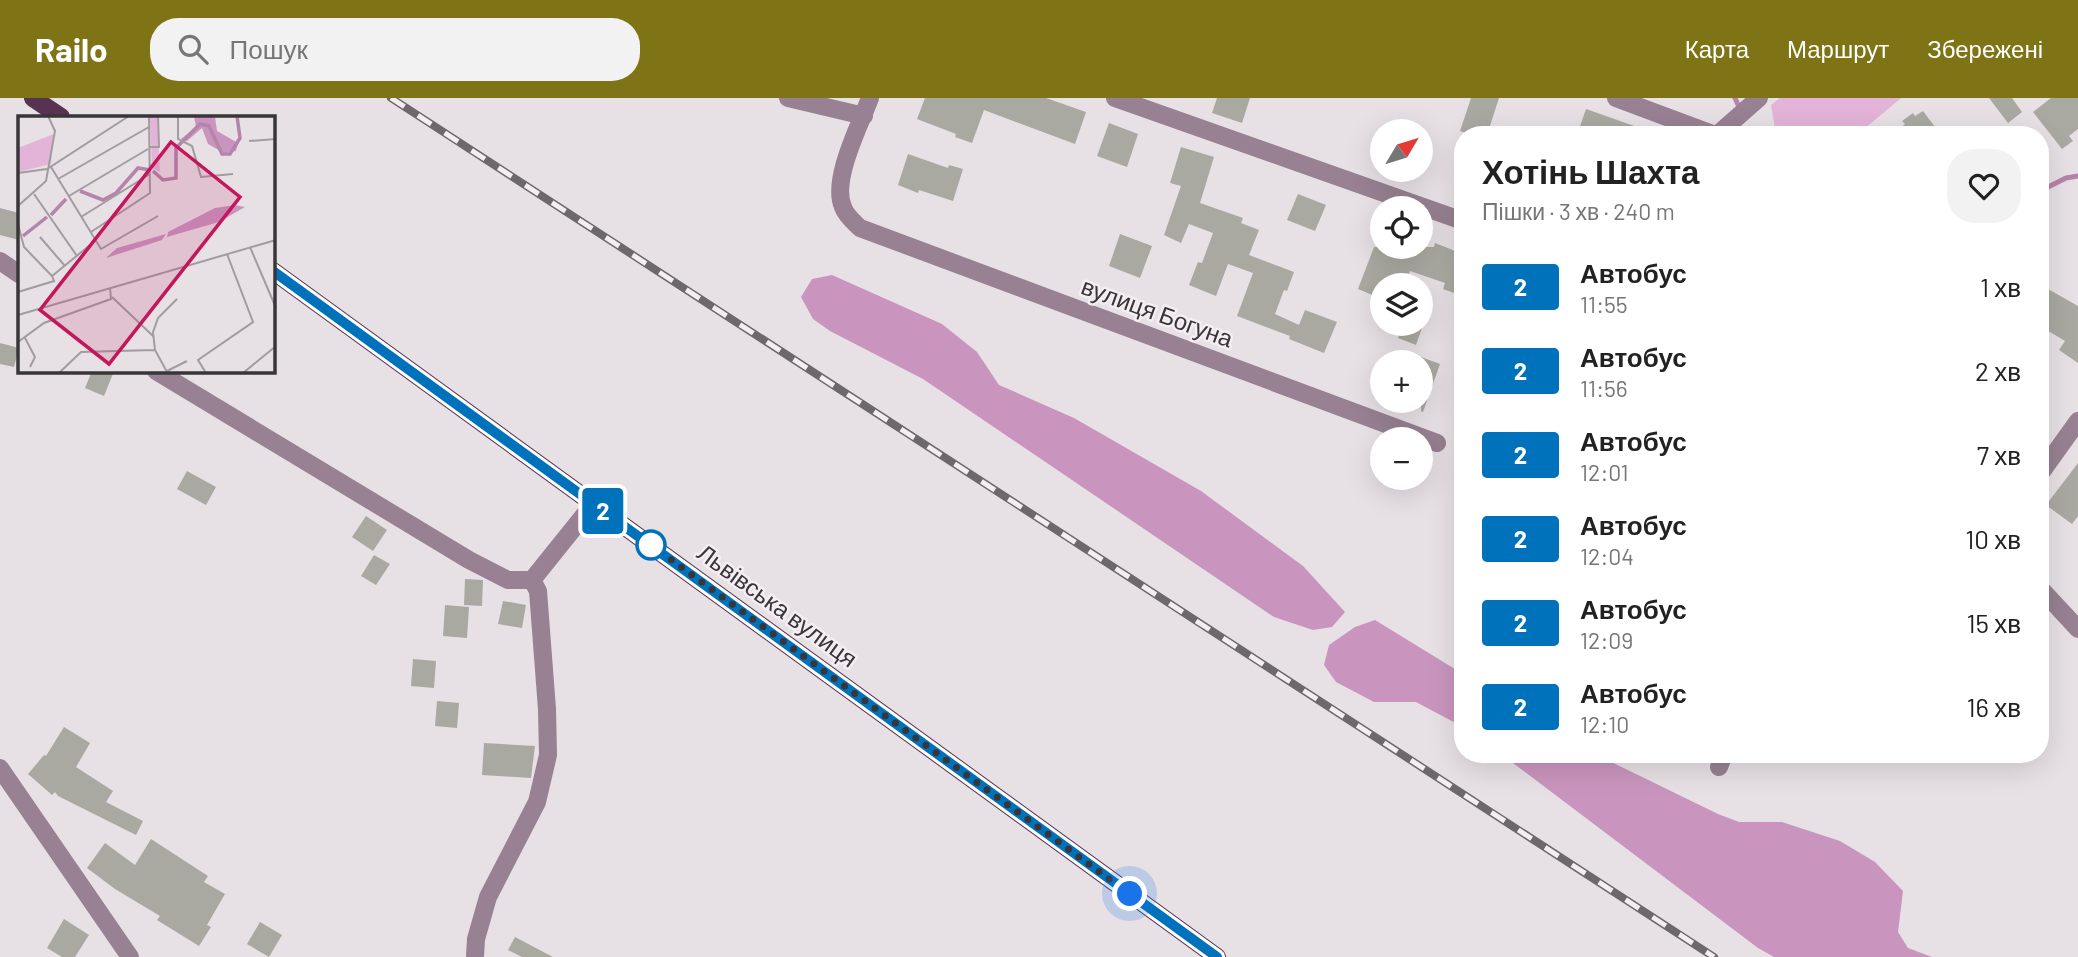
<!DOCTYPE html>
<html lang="uk">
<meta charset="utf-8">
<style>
body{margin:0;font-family:Barlow,sans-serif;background:#f2f2f2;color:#222;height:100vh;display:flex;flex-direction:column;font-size:26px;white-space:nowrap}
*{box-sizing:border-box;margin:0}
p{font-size:23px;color:#767676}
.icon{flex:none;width:38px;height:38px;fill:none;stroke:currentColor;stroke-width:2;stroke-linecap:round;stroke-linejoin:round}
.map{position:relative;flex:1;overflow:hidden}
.side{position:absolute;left:1454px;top:28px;width:595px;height:637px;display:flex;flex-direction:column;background:#fff;border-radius:28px;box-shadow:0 7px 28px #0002}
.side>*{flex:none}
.badge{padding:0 14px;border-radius:5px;font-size:24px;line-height:46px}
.needle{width:46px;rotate:52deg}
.tools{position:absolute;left:1370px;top:21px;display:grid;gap:14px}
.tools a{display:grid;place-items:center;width:63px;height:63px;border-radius:50%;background:#fff;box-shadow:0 7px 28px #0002;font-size:35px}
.you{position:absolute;width:35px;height:35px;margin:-18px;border:5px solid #fff;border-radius:50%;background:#1a73e8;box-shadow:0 0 0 10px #1a73e833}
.map>.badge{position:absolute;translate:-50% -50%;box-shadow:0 0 0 4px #fff}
.round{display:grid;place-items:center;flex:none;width:74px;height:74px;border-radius:28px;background:#f2f2f2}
.summary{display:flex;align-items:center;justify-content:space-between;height:119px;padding:0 28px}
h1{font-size:33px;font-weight:700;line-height:52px}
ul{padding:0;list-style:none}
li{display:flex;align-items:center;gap:21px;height:84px;padding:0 28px}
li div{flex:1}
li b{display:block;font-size:26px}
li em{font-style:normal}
li .badge{min-width:77px;font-weight:700;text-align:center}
header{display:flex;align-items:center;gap:42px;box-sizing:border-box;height:98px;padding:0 35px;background:#7e7416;color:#fff}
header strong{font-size:33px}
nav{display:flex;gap:38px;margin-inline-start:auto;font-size:24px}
.search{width:490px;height:63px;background:#f2f2f2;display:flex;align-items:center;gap:18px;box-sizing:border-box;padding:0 24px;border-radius:28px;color:#767676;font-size:26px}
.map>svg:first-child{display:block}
</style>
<header>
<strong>Railo</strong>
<div class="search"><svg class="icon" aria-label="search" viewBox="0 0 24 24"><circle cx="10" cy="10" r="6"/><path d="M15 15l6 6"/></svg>Пошук</div>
<nav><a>Карта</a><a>Маршрут</a><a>Збережені</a></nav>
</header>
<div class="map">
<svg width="2078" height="859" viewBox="0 0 2078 859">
<rect width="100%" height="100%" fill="#e7e0e5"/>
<path fill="#e3b3d8" d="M1780,0H1901L1857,37H1776L1771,7Z"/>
<path fill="#c995be" d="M832,177L942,226L977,254L999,287L1074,320L1201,393L1303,468L1345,514L1332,529L1313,532L1274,519L923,281L830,233L813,221L801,199L812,181Z
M1375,522L1463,576V629L1416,604H1374L1336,584L1324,567L1329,547L1355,529Z
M1501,656H1595L1718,716L1739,724H1782L1840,743L1875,764L1903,793L1898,834L1908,850L1932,859H1774L1758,850Z"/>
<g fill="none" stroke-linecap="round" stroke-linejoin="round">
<path stroke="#b683ab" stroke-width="5" d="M1735,0L1740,11
M1757,36V37
M2040,93L2066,80L2078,78"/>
</g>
<path fill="#aaa9a1" d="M925,0H1046L1086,14L1075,46L984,12L972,45L955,39L956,36L917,21Z
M1217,0H1250L1242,25L1212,15Z
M1471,0H1499L1487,37H1472L1460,33Z
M1989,0H2012L2022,14L2008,25Z
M2051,0H2078V31L2069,38L2073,43L2062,51L2033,14Z
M1586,11L1654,35L1653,37H1577Z
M1923,13L1941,37H1892L1905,26L1902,23L1913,15L1915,18Z
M1109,25L1138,36L1127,69L1097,58Z
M1181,49L1214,59L1200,105L1243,120L1241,125L1259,132L1249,157L1294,174L1287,193L1284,192L1275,216L1299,227L1305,212L1337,224L1324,255L1289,241L1290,238L1237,218L1253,175L1228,166L1216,198L1189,187L1198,164L1202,165L1213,135L1189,126L1181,145L1164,137L1181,88L1170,85Z
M908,56L948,70L949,67L963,71L953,103L919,92L918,95L898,87Z
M1298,96L1326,107L1315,133L1287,122Z
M0,110L19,115V142L0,137Z
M1120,136L1152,148L1140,180L1109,168Z
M1435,145L1463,156V181L1457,196L1443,191L1445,185L1410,173L1404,187H1382V201L1358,191L1374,149H1434Z
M2048,191L2078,208V265L2059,252L2065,243L2040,228V205Z
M1403,226H1411L1422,230L1416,247L1398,240Z
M0,245L19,250L14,269L0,266Z
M1421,259L1440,266L1423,314L1421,313Z
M92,273H114L104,298L85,290Z
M2078,365V418L2072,426L2046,407Z
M187,373L216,389L206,407L177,391Z
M366,418L387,432L373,453L352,439Z
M374,457L390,466L376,487L361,478Z
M465,481L483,482L482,508L464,507Z
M503,503L526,507L522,530L498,526Z
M445,507L469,509L467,540L443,538Z
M413,561L436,563L434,590L411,588Z
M437,603L459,605L457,630L435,628Z
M64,629L90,645L76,669L113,693L106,704L143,723L136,737L58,698L55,694L52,697L28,676L44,657L46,658Z
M484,645L535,648L531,680L482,677Z
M151,741L208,778L204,784L225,796L207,827L211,829L199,848L157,822L160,818L115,791L87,770L105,745L135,767Z
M64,821L89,837L75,859H62L47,850Z
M260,824L282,837L269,859L247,846Z
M515,839L553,859H522L508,852Z"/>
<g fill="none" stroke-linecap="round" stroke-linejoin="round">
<path stroke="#978192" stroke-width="18" d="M788,0L864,18
M870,0C860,27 831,82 843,109C846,118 854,124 860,130L1437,345
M1115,0L1463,123
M1616,0L1715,37
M1717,37L1759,0
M0,163L19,176
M156,273L469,462L508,482H532L593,406
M2040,376L2078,323
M2040,490L2078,531
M1719,669L1724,656
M0,670L130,859
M475,859L476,841L488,799L537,704L548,657L547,611L538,493L532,482"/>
<path stroke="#583351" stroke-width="18" d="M33,0L61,19
M273,173L1217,859"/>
<g stroke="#6c686b" stroke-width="8">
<path id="rail" d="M391,0L1714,859"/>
</g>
<use href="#rail" stroke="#f4edf2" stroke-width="5" stroke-dasharray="16" stroke-linecap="butt"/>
</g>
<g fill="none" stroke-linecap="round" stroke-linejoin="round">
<g stroke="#fff" stroke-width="16">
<path id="line" d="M273,173L1217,859"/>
</g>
<use href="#line" stroke="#0072bc" stroke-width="10"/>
<path stroke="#393639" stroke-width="7" stroke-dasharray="0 12.6" d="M651,447L1130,796"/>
</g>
<circle fill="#fff" stroke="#0072bc" stroke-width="3.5" cx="651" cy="447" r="14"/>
<g text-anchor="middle" stroke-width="5" stroke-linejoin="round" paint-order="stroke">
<g font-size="24" fill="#393639" stroke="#f4edf2">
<text transform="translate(1157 215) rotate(20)" y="8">вулиця Богуна</text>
<text transform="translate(777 508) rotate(36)" y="8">Львівська вулиця</text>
</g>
</g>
<g transform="translate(18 18)">
<rect width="257" height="257" fill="#e7e0e5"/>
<path d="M132,0H139L142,56L134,52ZM36,18L33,48L0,56V32Z" fill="#e3b3d8"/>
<path d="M176,0L197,1L199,15L220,27L218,35L206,37L190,28L184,12L169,25L163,23L178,11ZM217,89L227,91L201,106L149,121L150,116L197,92ZM148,118L144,124L88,142L99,132Z" fill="#c995be"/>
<path fill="none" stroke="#b683ab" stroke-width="3.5" d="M135,55L145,64L158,62V32L182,8L191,10L204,38H212L222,22L219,0M62,75L85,84L98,77L120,52L132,54M33,99L48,83M5,120L29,101"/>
<path fill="none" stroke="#a19ca0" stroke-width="2" d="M160,0V23L174,30L183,61L215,58M231,25L258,23M131,31H141L140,0M33,51L83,133L140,100M0,57L29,53L111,0M40,63L131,11M16,78L59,140M51,80L130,33M0,90L28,65L37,15L30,0M63,101L132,58M0,108L6,131L34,160M73,116L132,77L131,0M22,121L47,150M232,131L258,192M0,176L36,165L34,160L77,125M94,181L135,220M0,199L258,124M7,222L17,241L12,251M0,226L26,207L93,183L92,172M149,255L169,245M149,256L137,234L135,216L140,202L159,183M41,257L63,236L137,234M188,257L180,244L235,206L209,138M225,257L258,230"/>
<path fill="#c2185b" fill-opacity="0.15" stroke="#c2185b" stroke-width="3.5" d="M153,26L222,81L91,248L22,194Z"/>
<rect width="257" height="257" fill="none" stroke="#393639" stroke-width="3.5"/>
</g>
</svg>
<div class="tools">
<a><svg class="needle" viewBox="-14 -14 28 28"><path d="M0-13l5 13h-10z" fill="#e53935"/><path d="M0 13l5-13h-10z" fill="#767676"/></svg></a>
<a><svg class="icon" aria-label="locate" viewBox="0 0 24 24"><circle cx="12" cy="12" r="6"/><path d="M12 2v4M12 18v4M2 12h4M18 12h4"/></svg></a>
<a><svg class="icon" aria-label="layers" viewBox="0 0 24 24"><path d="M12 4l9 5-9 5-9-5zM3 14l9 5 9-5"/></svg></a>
<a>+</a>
<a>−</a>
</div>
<div class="you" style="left:1130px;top:796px"></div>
<b class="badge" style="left:603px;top:413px;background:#0072bc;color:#fff">2</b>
<section class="side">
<div class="summary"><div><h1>Хотінь Шахта</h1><p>Пішки · 3 хв · 240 m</p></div><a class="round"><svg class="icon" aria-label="heart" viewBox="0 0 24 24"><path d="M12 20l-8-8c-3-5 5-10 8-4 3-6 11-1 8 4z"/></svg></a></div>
<ul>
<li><span class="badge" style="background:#0072bc;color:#fff">2</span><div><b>Автобус</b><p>11:55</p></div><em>1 хв</em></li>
<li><span class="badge" style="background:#0072bc;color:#fff">2</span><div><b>Автобус</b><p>11:56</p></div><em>2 хв</em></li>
<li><span class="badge" style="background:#0072bc;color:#fff">2</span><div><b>Автобус</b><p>12:01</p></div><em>7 хв</em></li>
<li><span class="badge" style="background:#0072bc;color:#fff">2</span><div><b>Автобус</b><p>12:04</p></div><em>10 хв</em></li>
<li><span class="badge" style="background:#0072bc;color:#fff">2</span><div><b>Автобус</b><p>12:09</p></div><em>15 хв</em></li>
<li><span class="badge" style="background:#0072bc;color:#fff">2</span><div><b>Автобус</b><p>12:10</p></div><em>16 хв</em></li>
</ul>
</section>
</div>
